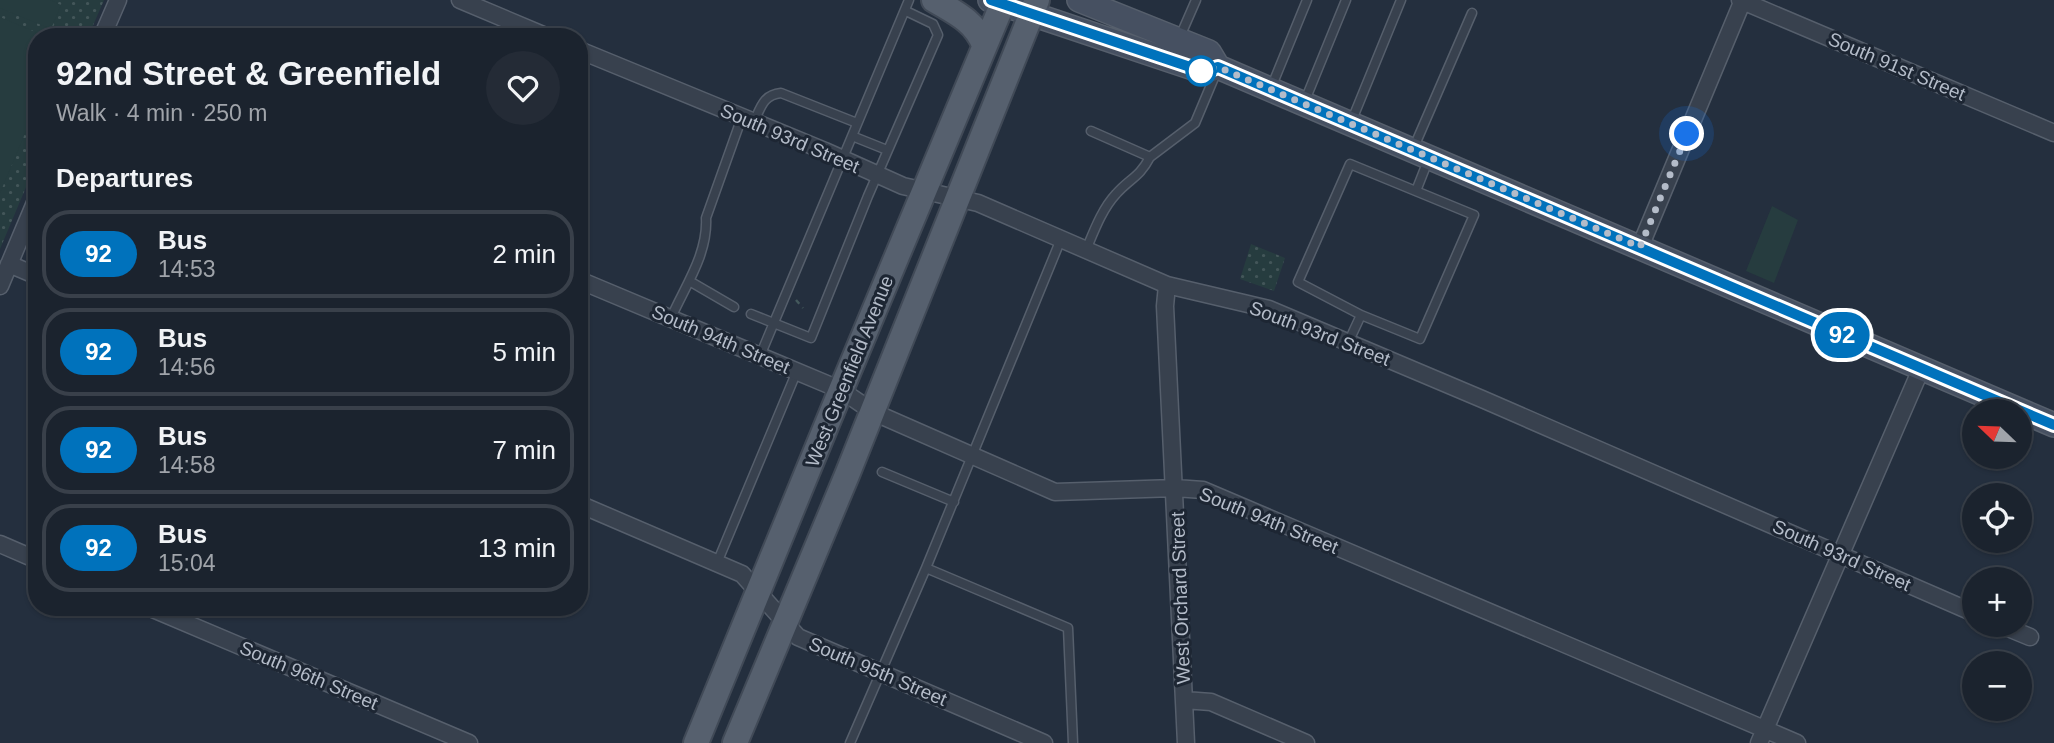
<!DOCTYPE html>
<meta charset="utf-8">
<style>
body{margin:0;font-family:Arial,sans-serif;background:#242b36;color:#f1f3f6;height:100vh;display:flex;flex-direction:column;font-size:26px;white-space:nowrap}
*{box-sizing:border-box;margin:0}
p{font-size:23px;color:#a0a4aa}
.icon{flex:none;width:38px;height:38px;fill:none;stroke:currentColor;stroke-width:2;stroke-linecap:round;stroke-linejoin:round}
.map{position:relative;flex:1;overflow:hidden}
.sheet{position:absolute;left:28px;top:28px;width:560px;height:588px;display:flex;flex-direction:column;background:#1b232e;border-radius:28px;box-shadow:0 2px 5px #0004,0 0 0 2px #39404a}
.sheet>*{flex:none}
.badge{padding:0 14px;border-radius:23px;font-size:24px;line-height:46px}
.needle{width:46px;rotate:293deg}
.fabs{position:absolute;left:1962px;top:399px;display:grid;gap:14px}
.fabs a{display:grid;place-items:center;width:70px;height:70px;border-radius:50%;background:#1b232e;box-shadow:0 2px 5px #0004,0 0 0 2px #39404a;font-size:35px}
.you{position:absolute;width:35px;height:35px;margin:-18px;border:5px solid #fff;border-radius:50%;background:#1a73e8;box-shadow:0 0 0 10px #1a73e833}
.map>.badge{position:absolute;translate:-50% -50%;box-shadow:0 0 0 4px #fff}
h2{padding:0 28px;font-size:26px;line-height:63px}
.round{display:grid;place-items:center;flex:none;width:74px;height:74px;border-radius:37px;background:#242b36}
.overview{display:flex;align-items:center;justify-content:space-between;height:119px;padding:0 28px}
h1{font-size:33px;font-weight:600;line-height:52px}
ul{padding:0;list-style:none}
li{display:flex;align-items:center;gap:21px;height:88px;margin:0 14px 10px;padding:0 14px;border:4px solid #39404a;border-radius:28px}
li div{flex:1}
li b{display:block;font-size:26px}
li em{font-style:normal}
li .badge{min-width:77px;font-weight:700;text-align:center}
.map>svg:first-child{display:block}
</style>
<div class="map">
<svg width="2054" height="743" viewBox="0 0 2054 743">
<defs>
<pattern id="park-dots" width="8" height="8" patternUnits="userSpaceOnUse" patternTransform="scale(1.75)"><rect width="8" height="8" fill="#263c3f"/><path d="M2 2h.1M6 6h.1" fill="none" stroke="#435659" stroke-width="1.8" stroke-linecap="round"/></pattern>
</defs>
<rect width="100%" height="100%" fill="#242f3e"/>
<path fill="url(#park-dots)" d="M0,0H104L88,37H37V161L0,249Z
M1251,244L1285,258L1274,291L1240,279Z"/>
<path fill="#263c3f" d="M0,0H50L61,5L51,29L0,8Z
M0,17L47,37H37V105L0,193Z
M1772,206L1798,220L1774,283L1746,271Z"/>
<g fill="none" stroke-linecap="round" stroke-linejoin="round">
<g stroke="#565f6c" stroke-width="11">
<path id="lane" d="M1179,39L1196,0
M1271,88L1307,0
M1304,103L1346,0
M1352,120L1401,0
M754,122C761,107 763,95 781,93L857,123
M1091,131L1150,157L1195,123L1216,73
M852,136L887,150
M1414,147L1472,13
M1416,191L1429,158
M1086,250C1094,231 1102,209 1116,194C1130,178 1139,178 1150,157
M691,282L734,307
M751,314L811,338L868,196L938,35L933,24L906,11
M671,318C685,286 708,254 706,218L742,117
M1348,343L1361,315L1420,339L1474,215L1350,164L1298,282L1361,315
M760,356L909,0
M882,472L954,502
M717,563L797,371
M926,568L1068,628L1073,743
M850,743L926,568L1061,239"/>
</g>
<g stroke="#565f6c" stroke-width="19">
<path id="street" d="M460,0L548,37
M1740,0L2054,133
M102,37L118,0
M579,50L825,151L903,186L978,203L1167,285L1269,309L1482,399L1974,613
M1640,247L1743,0
M9,264L37,276
M579,280L841,390L873,412L1055,492L1175,488L1203,490L1797,743
M1167,285L1165,306L1186,743
M0,286L37,198
M579,504L742,574L798,637L1044,743
M0,544L37,560
M148,607L469,743
M2001,625L2030,637
M1184,700L1211,702L1306,743
M1759,743L1921,369"/>
</g>
<g stroke="#565f6c" stroke-width="26">
<path id="secondary" d="M990,0L1205,72L1218,67
M1079,0L1209,52L1218,67L2054,425"/>
</g>
<g stroke="#414a57" stroke-width="28">
<path id="primary" d="M934,0C954,12 975,21 984,45
M696,743L841,390L1004,0
M735,743L847,475L1037,0"/>
</g>
<path stroke="#44595c" stroke-width="2.5" stroke-dasharray="5 5" stroke-linecap="butt" d="M796,300L803,308"/>
<use href="#lane" stroke="#38414e" stroke-width="8"/>
<use href="#street" stroke="#38414e" stroke-width="16"/>
<use href="#secondary" stroke="#465061" stroke-width="23"/>
<use href="#primary" stroke="#56606e" stroke-width="24"/>
</g>
<g fill="none" stroke-linecap="round" stroke-linejoin="round">
<g stroke="#fff" stroke-width="16">
<path id="line" d="M991,0L1205,72L1218,67L2054,425"/>
</g>
<use href="#line" stroke="#0072bc" stroke-width="10"/>
<path stroke="#b4bcc9" stroke-width="7" stroke-dasharray="0 12.6" d="M1201,71L1218,67L1640,247L1687,134"/>
</g>
<circle fill="#fff" stroke="#0072bc" stroke-width="3.5" cx="1201" cy="71" r="14"/>
<g text-anchor="middle" stroke-width="6" stroke-linejoin="round" paint-order="stroke">
<g font-size="19" fill="#b4bcc9" stroke="#1d2633">
<text transform="translate(1897 66) rotate(23)" y="7">South 91st Street</text>
<text transform="translate(790 138) rotate(23)" y="7">South 93rd Street</text>
<text transform="translate(1320 333) rotate(21)" y="7">South 93rd Street</text>
<text transform="translate(721 339) rotate(23)" y="7">South 94th Street</text>
<text transform="translate(849 371) rotate(-68)" y="7">West Greenfield Avenue</text>
<text transform="translate(1269 520) rotate(22)" y="7">South 94th Street</text>
<text transform="translate(1842 555) rotate(24)" y="7">South 93rd Street</text>
<text transform="translate(1180 598) rotate(-92)" y="7">West Orchard Street</text>
<text transform="translate(878 671) rotate(23)" y="7">South 95th Street</text>
<text transform="translate(309 675) rotate(23)" y="7">South 96th Street</text>
</g>
</g>
</svg>
<div class="fabs">
<a><svg class="needle" viewBox="-14 -14 28 28"><path d="M0-13l5 13h-10z" fill="#e53935"/><path d="M0 13l5-13h-10z" fill="#a0a4aa"/></svg></a>
<a><svg class="icon" aria-label="locate" viewBox="0 0 24 24"><circle cx="12" cy="12" r="6"/><path d="M12 2v4M12 18v4M2 12h4M18 12h4"/></svg></a>
<a>+</a>
<a>−</a>
</div>
<div class="you" style="left:1687px;top:134px"></div>
<b class="badge" style="left:1842px;top:335px;background:#0072bc;color:#fff">92</b>
<section class="sheet">
<div class="overview"><div><h1>92nd Street &amp; Greenfield</h1><p>Walk · 4 min · 250 m</p></div><a class="round"><svg class="icon" aria-label="heart" viewBox="0 0 24 24"><path d="M12 20l-8-8c-3-5 5-10 8-4 3-6 11-1 8 4z"/></svg></a></div>
<h2>Departures</h2>
<ul>
<li><span class="badge" style="background:#0072bc;color:#fff">92</span><div><b>Bus</b><p>14:53</p></div><em>2 min</em></li>
<li><span class="badge" style="background:#0072bc;color:#fff">92</span><div><b>Bus</b><p>14:56</p></div><em>5 min</em></li>
<li><span class="badge" style="background:#0072bc;color:#fff">92</span><div><b>Bus</b><p>14:58</p></div><em>7 min</em></li>
<li><span class="badge" style="background:#0072bc;color:#fff">92</span><div><b>Bus</b><p>15:04</p></div><em>13 min</em></li>
</ul>
</section>
</div>
